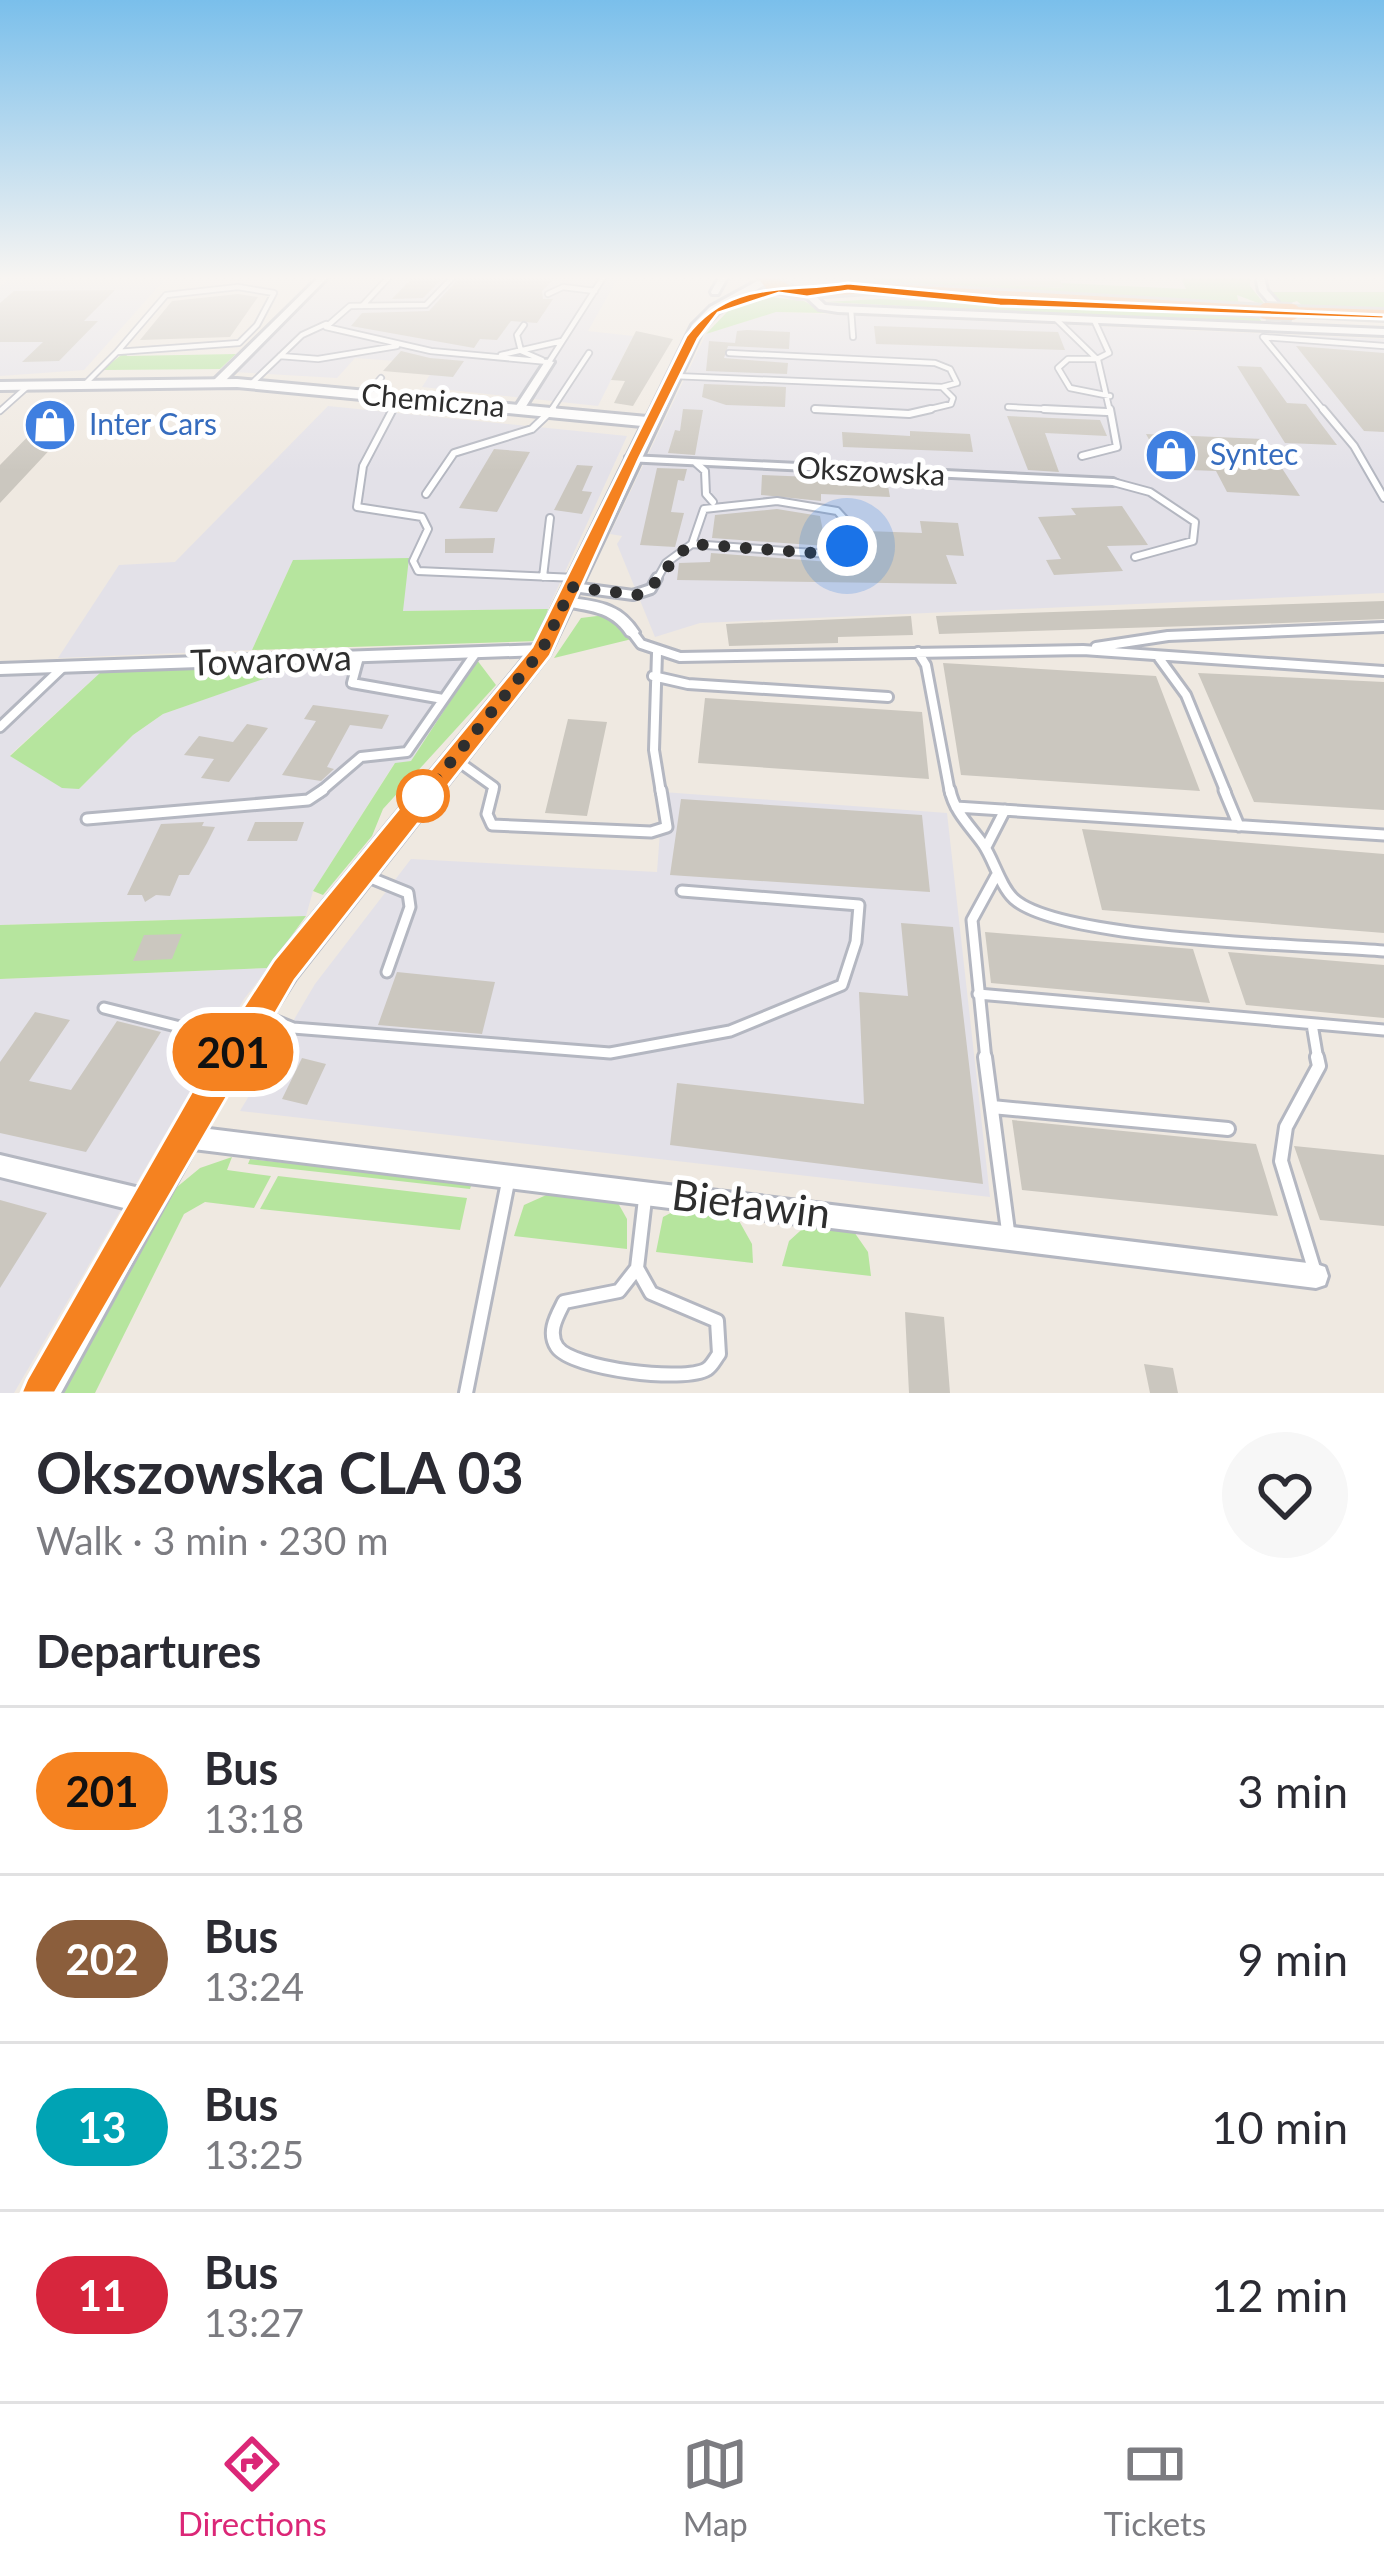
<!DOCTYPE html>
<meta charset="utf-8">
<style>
body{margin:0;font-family:Lato,sans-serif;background:#f7f7f7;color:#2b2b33;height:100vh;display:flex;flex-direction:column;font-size:45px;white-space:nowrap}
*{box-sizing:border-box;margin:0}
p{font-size:39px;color:#7c7c81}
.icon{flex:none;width:66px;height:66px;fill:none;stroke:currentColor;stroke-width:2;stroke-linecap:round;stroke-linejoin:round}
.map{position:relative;height:1393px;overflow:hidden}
.sheet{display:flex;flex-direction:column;background:#fff;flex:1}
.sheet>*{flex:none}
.badge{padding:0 24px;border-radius:39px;font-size:42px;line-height:78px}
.you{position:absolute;width:60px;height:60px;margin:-30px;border:9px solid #fff;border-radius:50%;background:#1a73e8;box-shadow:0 0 0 18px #1a73e833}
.map>.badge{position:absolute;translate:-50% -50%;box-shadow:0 0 0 6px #fff}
h2{padding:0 36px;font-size:45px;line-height:108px}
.round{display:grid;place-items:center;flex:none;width:126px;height:126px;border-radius:63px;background:#f7f7f7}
.head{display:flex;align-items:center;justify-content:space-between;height:204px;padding:0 36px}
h1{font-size:57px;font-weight:700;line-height:90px}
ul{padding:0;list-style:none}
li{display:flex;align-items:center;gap:36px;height:168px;padding:0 36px;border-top:3px solid #e1e1e2}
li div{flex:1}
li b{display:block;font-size:45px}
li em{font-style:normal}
li .badge{min-width:132px;font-weight:700;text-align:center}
.dock{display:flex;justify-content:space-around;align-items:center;height:168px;border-top:3px solid #e1e1e2;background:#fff;font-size:33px;color:#7c7c81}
.dock a{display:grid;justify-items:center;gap:6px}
.dock .current{color:#db2777}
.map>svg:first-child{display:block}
</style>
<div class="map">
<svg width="1384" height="1393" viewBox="0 0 1384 1393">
<rect width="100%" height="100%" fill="#efe9e1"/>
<path fill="#e3e1e8" d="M13,276H64L62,280L166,278L84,370L0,376V287Z
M331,276H619L588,331L633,336L598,406L422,387L437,364L355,358L337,378L233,372Z
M776,312L1384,339V593L700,623L655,637L617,544L622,536L610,534L706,334Z
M328,406L627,436L548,609L403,611L293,560L252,650L58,658L119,565L175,562Z
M477,660L411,761L394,764L313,891L306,916L0,925V676L101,672L10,755L79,789L133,735L163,714L284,671L269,666Z
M663,792L947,813L990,1197L240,1111L315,984L411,859L657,872Z
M268,968L244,999L14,1393H0V979Z"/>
<path fill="#b6e59e" d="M863,276L1062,288V283L1186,289L1180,276H1250V286L1266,306L1237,295L1239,305L903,287Z
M1268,292H1384V310L1304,307L1297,301L1280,306Z
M762,296L804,301L826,313L776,312L706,334L728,311Z
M879,299L1258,317L1264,324L825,302Z
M125,352L127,356L236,354L220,369L102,370Z
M409,558L403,611L548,609L538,641L252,650L293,560Z
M605,615L624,625L632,639L554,658L581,618Z
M477,660L496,685L383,809L372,836L323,895L313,891L395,763L411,761Z
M269,666L286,671L163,714L133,735L79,789L62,788L10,756L101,672Z
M306,916L268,968L0,979V925Z
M232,1157L227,1170L271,1176L254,1208L205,1202L184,1214L95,1393H63L177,1187L200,1168Z
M250,1159L467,1182L472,1183L470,1189L248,1164Z
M278,1176L467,1198L460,1230L260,1209Z
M553,1192L618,1203L627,1219V1249L514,1236L524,1205Z
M682,1207L738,1219L752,1244L753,1263L656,1252L663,1217Z
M810,1222L852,1229L868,1252L871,1276L782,1266L789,1241Z"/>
<path fill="#c8d9b8" d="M901,276H1058L1064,288L902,281Z"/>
<path fill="#cbc7bf" d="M414,276H445L423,298L392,299Z
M461,276H557L542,291L543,299H553L537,323L511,321L497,340L480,339L474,348L351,326L362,313L429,311Z
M115,290L84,321H98L59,361L22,362L43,342H0V303L14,291Z
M238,294L258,297L230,337L140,340L172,301Z
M874,326L1058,332L1065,350L876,344Z
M747,330L790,332L789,349L728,346L724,358L788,363L787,374L706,371L709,341L735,343L737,331Z
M636,331L673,339L633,406L614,403L625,381L611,380Z
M1296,346L1384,353V432L1364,431Z
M401,351L430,358L464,361L453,377L383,371Z
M1237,366L1261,367L1287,403L1306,404L1337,445L1285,443Z
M704,384L786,387L785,407L726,405L702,397Z
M683,409L703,410L695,455L668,453L675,430L680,431Z
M48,416L71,427L0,503V465Z
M1007,416L1100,420L1107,436L1045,433L1059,472L1028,470Z
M910,431L970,434L973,452L843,447L842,432L910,436Z
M1146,434L1263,439L1300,496L1227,492L1216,471L1165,469Z
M494,449L530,452L497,512L459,508Z
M577,465L593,466L582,491L592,492L582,514L554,510Z
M657,468L687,469L684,481L678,480L671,512L684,513L675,547L640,545Z
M762,475L887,480L890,497L821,494V501L761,495Z
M1122,506L1148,545L1107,546L1123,571L1054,575L1046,560L1061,559L1038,517L1076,515L1071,508Z
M777,509L820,516L826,546L712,538L715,515Z
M920,521L958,523L964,556L946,555L957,584L677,580L679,563L710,562L711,553L869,565L866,531L922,533Z
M495,538L493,553H445V539Z
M1384,601V619L1254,624L939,634L936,616Z
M911,616L913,635L838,637V643L729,646L726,624Z
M943,663L1156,676L1200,791L961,775Z
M1198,673L1384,682V810L1254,802Z
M705,698L922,712L929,779L698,763Z
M313,705L389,715L382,729L350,725L327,767L334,769L321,781L282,775L316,721L304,719Z
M568,719L607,722L587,816L545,813Z
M247,724L268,728L229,782L201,778L214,759L184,755L199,736L233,742Z
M681,799L922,815L930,892L670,875Z
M204,822L202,826L215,827L207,843L189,875H179L170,896L156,895L145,902L142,895H127L161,824Z
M255,822H304L297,841H247Z
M1082,829L1384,854V933L1102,910Z
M901,923L953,927L983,1184L670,1145L677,1083L864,1104L859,992L908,996Z
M985,932L1193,949L1210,1003L991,983Z
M182,934L172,959L133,961L144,935Z
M1228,952L1384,965V1018L1246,1005Z
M397,972L495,982L482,1034L378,1025Z
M35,1012L70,1020L29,1081L71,1090L117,1021L161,1032L86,1152L0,1133V1062Z
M302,1058L326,1064L307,1105L282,1099Z
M1012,1120L1256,1144L1278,1216L1022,1190Z
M1294,1146L1384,1155V1226L1320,1220Z
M0,1200L47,1213L0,1288Z
M905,1312L944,1317L950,1393H909Z
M1144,1364L1173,1368L1178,1393H1150Z"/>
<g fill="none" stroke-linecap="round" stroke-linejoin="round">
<g stroke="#b4b7c1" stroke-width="8">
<path id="lane-far4" d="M454,276L426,305L350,306L326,327L431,351L549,362
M238,287L274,293L257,325L239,343L117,352L166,295Z
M548,294L563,287L595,291
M363,305L390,276
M851,310L853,337
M1056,319L1098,360L1110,412
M1094,320L1109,353L1097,359
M524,325L517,335L521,351L542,360
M501,355L562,341
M280,356L318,359L397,346
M1097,359H1068L1058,368L1070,388L1110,396
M549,362L604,276
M674,376L942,387L957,383L950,369L935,363L729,353
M251,384L302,335L326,324
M84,385L117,352
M367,395L381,378
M1008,407L1104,412
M815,409L868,412
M0,411L28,386
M391,412L401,398
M550,412L589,353
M918,412L951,404L953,398L943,388
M1325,412L1263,337L1384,346"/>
</g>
<g stroke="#b4b7c1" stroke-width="10">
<path id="lane-far3" d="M393,409L363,466L357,507L422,517L428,529L413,561L418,571L576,578
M815,409L909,414L931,409
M1044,409L1107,412
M1323,409L1354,446L1384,498
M1082,456L1117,447L1110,409
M696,463L705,471L706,494L713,502
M1113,482L1150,492L1195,522L1193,541L1135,557
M426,494L454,453L532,429L553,409
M777,501L837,511L849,524L847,546L828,554L692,544L704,509Z
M543,577L550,518
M656,581L666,563L692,544"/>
</g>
<g stroke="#b4b7c1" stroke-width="14">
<path id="lane-far2" d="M571,578H576
M573,587L633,595L651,589L657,578
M632,632L641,644L680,657L1083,650L1384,671
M1096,647L1168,636L1384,627
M918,652L926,665L950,793
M657,653L654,750L661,793
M359,657L352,683L443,699
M1159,658L1186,695L1226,793
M653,676L688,684L888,697
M0,727L62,668
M459,762L494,787L492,793
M319,793L361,757L407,752L475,654"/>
</g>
<g stroke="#b4b7c1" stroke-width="15">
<path id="lane-far1" d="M493,790L487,814L492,825L651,832L667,827L661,790
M950,790C954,811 970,826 983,844C994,860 1000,886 1014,899C1061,941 1312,945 1384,951
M1224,790L1239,826
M956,807L1384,835
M87,819L308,800L323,790
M986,847L1005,810
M366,876L408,893L410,907L387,972
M978,994L1384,1030
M104,1008L232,1040
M264,1016L293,1028L610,1053L730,1031L842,985L856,942L859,905L682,891
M1312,1024L1318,1060
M986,1060L972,920L996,876"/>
</g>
<g stroke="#b4b7c1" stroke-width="18">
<path id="lane" d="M985,1057L1008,1231
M992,1107L1228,1129
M637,1268L651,1293L717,1321L719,1354C715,1359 712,1366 707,1369C685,1383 572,1369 557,1347C547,1332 557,1316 564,1302L619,1291Z
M637,1268L645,1199
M1315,1272L1281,1161L1286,1127L1319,1066L1317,1057
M466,1393L508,1182"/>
</g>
<g stroke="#b4b7c1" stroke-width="6">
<path id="street" d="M320,276H329L221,385H213V381Z
M720,276H728L718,294H712L711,292Z
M1256,276H1264L1267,290L1289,315V319H1283L1259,291Z
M804,291H810L825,305L838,306L1384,329V335L838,312L819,309L804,295Z
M546,360L554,362L523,411H515L514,409Z
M630,456L1113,479L1119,482L1113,485L626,461V457Z
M565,597C597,602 620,602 639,632L632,637L627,635C611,610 588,611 560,605L558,602L560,599Z
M542,645L549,650L542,655L0,674V664Z
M185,1126L1316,1264L1325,1267L1328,1276L1325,1285L1316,1288L185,1148L177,1145L174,1137L177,1129Z
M0,1155L148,1190L156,1194L160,1202L156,1210L148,1214L0,1177Z"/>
</g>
<g stroke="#b4b7c1" stroke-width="6">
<path id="secondary" d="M761,279L771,281L718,313L703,329L549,655L295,979L238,1070L61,1393H23L218,1050L275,961L534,646L642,426L237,387L0,390V382L237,379L647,417L692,325L710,307Z"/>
</g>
<g stroke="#c9c9c9" stroke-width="6">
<path id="highway" d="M756,276H771L797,289L868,283L1266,306L1274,311L1266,316L868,293L797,298L767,289Z
M1292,307L1384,310V320L1286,315L1284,312Z"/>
</g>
<use href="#lane-far4" stroke="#fff" stroke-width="4.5"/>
<use href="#lane-far3" stroke="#fff" stroke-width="6"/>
<use href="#lane-far2" stroke="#fff" stroke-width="8"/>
<use href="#lane-far1" stroke="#fff" stroke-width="9"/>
<use href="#lane" stroke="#fff" stroke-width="12"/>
<use href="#street" fill="#fff" fill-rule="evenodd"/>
<use href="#secondary" fill="#fff" fill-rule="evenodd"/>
<use href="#highway" fill="#ffa35c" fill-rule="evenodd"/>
<g stroke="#c9c9c9" stroke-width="20" stroke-linecap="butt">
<path id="highway-bridge" d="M1266,311L1292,312"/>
</g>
<use href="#highway-bridge" stroke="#ffa35c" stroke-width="16"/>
</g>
<linearGradient id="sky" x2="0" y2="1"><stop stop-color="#7abfeb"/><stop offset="0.59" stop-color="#f8f5f2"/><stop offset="1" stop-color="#f8f5f2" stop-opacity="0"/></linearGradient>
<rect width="1384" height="471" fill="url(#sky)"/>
<path fill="#f58220" stroke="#fff" stroke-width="3" d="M848,283L1000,297L1384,315V319L1000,306L848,291L807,297L779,293L718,313L698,339L639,459L550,656L295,980L55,1393H21L27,1379L216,1049L274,960L532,647L686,336C731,278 784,293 848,283Z"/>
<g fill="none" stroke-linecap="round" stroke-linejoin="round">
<path stroke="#2e2e2e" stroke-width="12" stroke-dasharray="0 21.6" d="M423,796L542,650L572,587L639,595C662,583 667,560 692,544L828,554L847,546"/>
</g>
<defs>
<g id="shop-disc" transform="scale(2.7)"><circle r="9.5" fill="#3f7fe0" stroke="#fff"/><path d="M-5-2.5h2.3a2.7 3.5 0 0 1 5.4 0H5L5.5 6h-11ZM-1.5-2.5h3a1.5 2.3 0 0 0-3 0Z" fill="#fff"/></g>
</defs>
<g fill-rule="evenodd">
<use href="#shop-disc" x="50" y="425"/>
<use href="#shop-disc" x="1171" y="455"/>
</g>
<circle fill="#fff" stroke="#f58220" stroke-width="6" cx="423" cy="796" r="24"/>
<g text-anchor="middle" stroke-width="10" stroke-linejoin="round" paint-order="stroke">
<g font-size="30" fill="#2e2e2e" stroke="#fff">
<text transform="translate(433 401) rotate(5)" y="10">Chemiczna</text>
<text transform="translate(871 472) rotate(3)" y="10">Okszowska</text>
</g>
<g font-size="30" fill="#366cbe" stroke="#fff" text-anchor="start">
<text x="89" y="435">Inter Cars</text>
<text x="1210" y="465">Syntec</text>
</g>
<g font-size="36" fill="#2e2e2e" stroke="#fff">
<text transform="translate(271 660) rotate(-2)" y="13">Towarowa</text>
</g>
<g font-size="42" fill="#2e2e2e" stroke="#fff">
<text transform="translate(751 1204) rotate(7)" y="15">Bieławin</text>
</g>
</g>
</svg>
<div class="you" style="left:847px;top:546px"></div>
<b class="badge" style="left:233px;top:1052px;background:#f58220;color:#111">201</b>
</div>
<section class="sheet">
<div class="head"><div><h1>Okszowska CLA 03</h1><p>Walk · 3 min · 230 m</p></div><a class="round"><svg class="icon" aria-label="heart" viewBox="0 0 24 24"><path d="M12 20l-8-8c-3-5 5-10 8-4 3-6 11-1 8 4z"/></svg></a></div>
<h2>Departures</h2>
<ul>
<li><span class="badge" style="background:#f58220;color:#111">201</span><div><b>Bus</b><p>13:18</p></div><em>3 min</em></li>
<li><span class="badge" style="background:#8b5e3c;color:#fff">202</span><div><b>Bus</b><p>13:24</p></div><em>9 min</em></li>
<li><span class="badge" style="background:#00a3b4;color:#fff">13</span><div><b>Bus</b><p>13:25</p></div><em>10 min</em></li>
<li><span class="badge" style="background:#d7263d;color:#fff">11</span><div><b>Bus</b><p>13:27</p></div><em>12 min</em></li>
</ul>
</section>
<nav class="dock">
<a class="current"><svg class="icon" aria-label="directions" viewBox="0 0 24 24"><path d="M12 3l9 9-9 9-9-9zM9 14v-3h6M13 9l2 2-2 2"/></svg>Directions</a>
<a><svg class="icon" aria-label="map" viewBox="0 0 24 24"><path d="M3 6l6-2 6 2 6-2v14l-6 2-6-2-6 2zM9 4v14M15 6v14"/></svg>Map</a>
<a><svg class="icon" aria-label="tickets" viewBox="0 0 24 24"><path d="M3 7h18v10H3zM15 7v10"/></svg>Tickets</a>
</nav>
